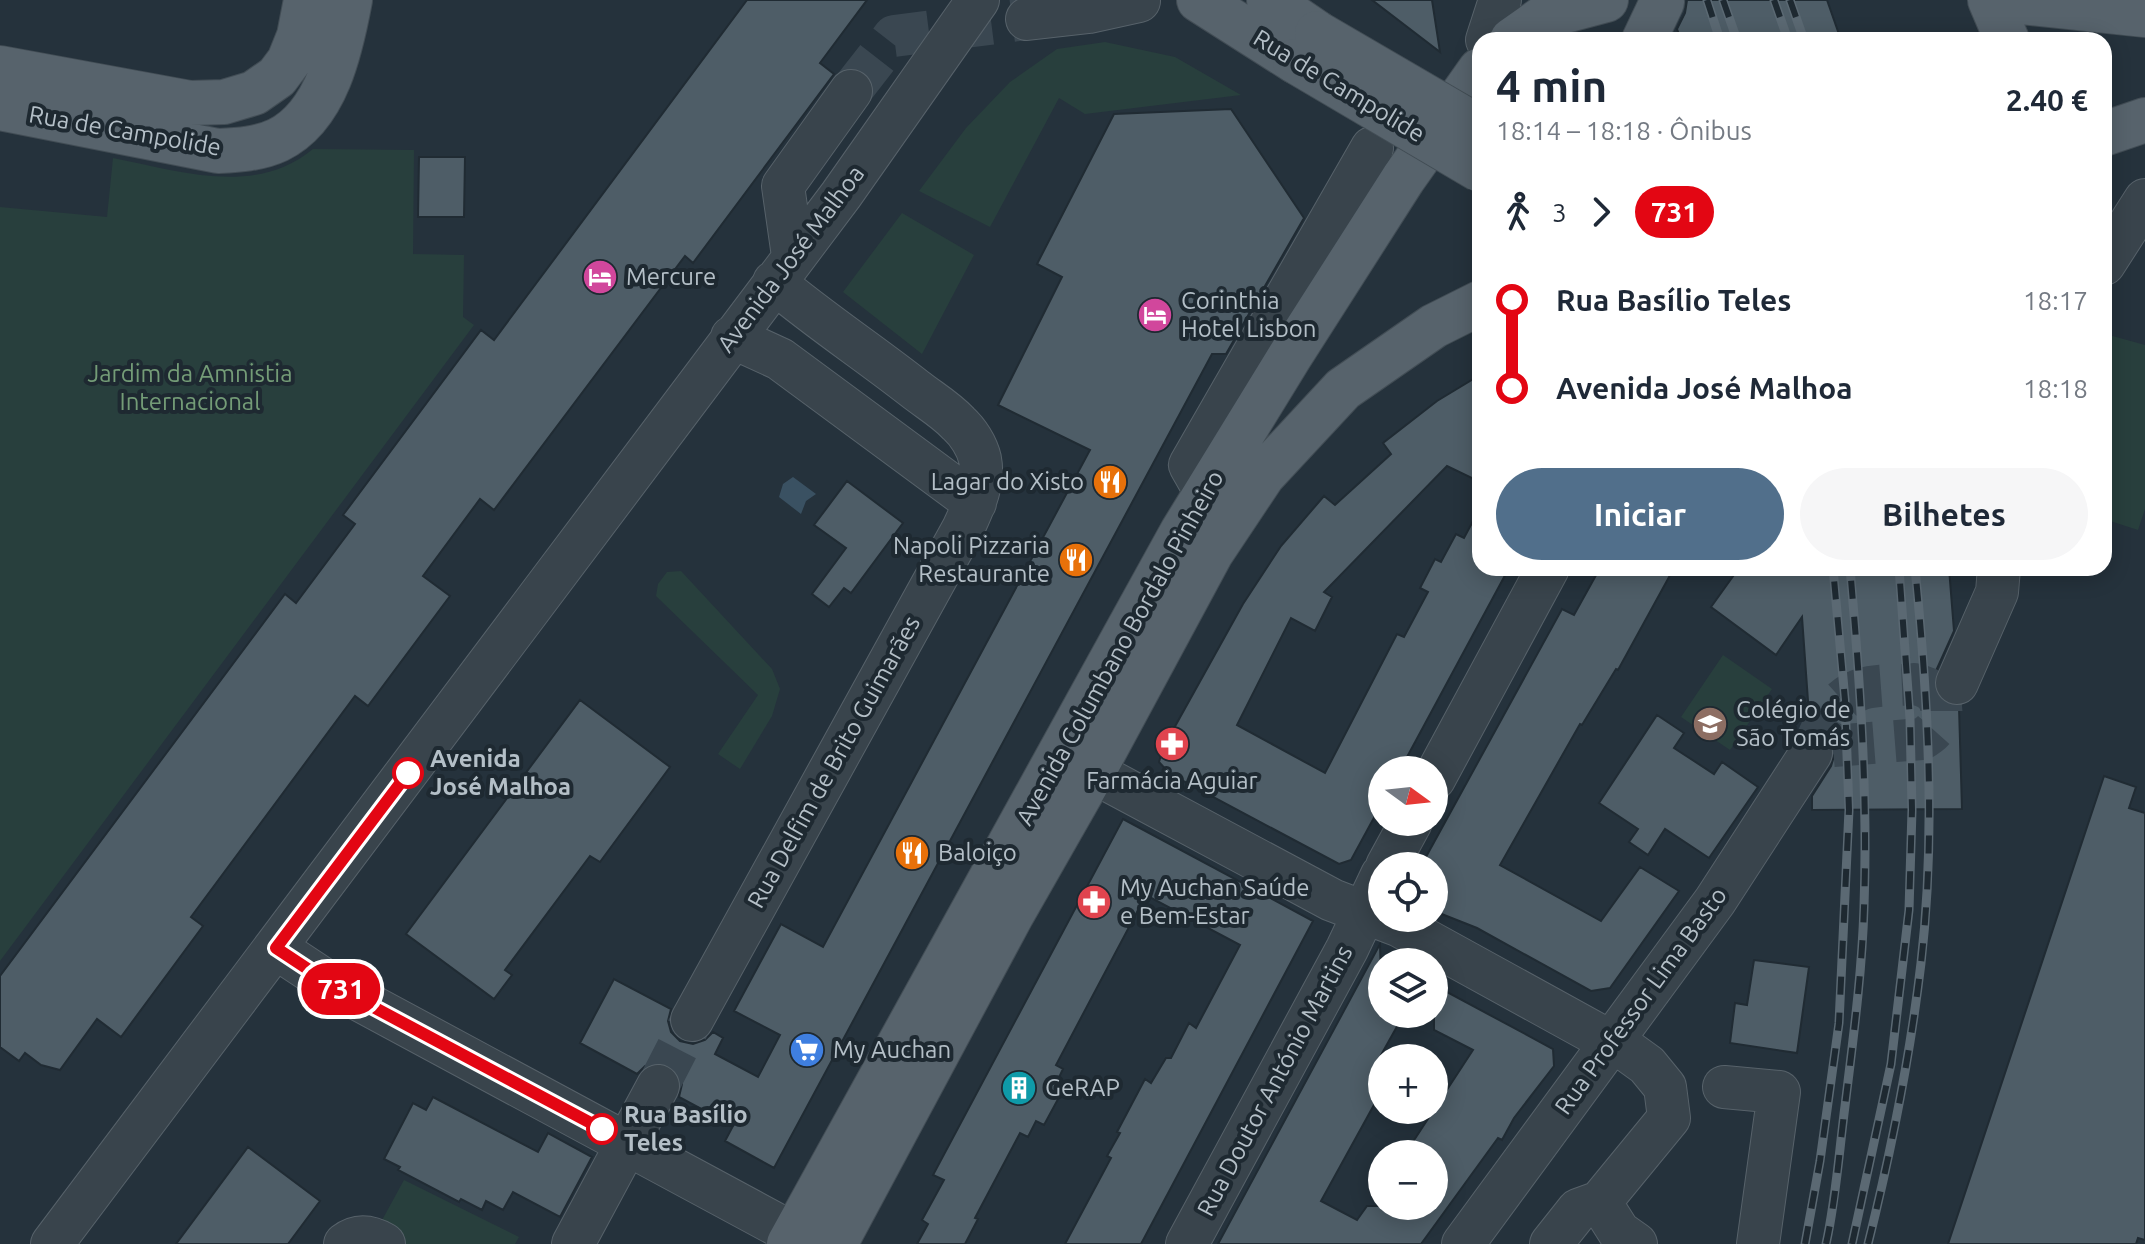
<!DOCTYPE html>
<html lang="pt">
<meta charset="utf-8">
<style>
body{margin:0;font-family:Ubuntu,sans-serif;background:#f6f6f7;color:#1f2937;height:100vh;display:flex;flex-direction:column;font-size:30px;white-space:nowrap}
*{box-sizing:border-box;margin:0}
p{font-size:26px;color:#747a83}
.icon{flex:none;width:44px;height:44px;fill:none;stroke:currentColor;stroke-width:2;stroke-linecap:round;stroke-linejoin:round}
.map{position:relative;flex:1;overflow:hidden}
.side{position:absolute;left:1472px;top:32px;width:640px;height:544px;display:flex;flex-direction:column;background:#fff;border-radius:24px;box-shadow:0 4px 20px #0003}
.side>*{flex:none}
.badge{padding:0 16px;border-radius:26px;font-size:28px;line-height:52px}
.needle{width:52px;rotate:105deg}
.tools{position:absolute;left:1368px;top:756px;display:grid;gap:16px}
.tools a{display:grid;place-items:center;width:80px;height:80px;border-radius:50%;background:#fff;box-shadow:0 4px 20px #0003;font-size:40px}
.map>.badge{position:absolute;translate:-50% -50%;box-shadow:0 0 0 4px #fff}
.legs{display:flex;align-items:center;gap:12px;height:88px;padding:0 24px;font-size:26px}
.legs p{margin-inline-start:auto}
.overview{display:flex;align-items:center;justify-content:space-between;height:136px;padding:0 24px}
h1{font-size:44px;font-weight:600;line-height:60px}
.primary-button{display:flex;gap:16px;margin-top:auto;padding:16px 24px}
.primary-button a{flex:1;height:92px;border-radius:48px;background:#516f8b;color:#fff;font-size:32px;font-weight:600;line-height:92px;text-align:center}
.primary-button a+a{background:#f6f6f7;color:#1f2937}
ul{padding:0 24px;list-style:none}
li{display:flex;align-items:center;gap:28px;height:88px;font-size:30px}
li i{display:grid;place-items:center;width:12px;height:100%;margin:0 10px;background:currentColor}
li i::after{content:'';width:20px;height:20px;margin:-10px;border:6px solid;border-radius:50%;background:#fff}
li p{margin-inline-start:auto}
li:first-child i{background:linear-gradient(#0000 50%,currentColor 0)}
li:last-child i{background:linear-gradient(currentColor 50%,#0000 0)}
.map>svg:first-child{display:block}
</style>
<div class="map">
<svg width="2145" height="1244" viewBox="0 0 2145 1244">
<rect width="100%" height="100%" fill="#25323c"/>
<path fill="#283f3d" d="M1105,42L1175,57L1241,95L1085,114L1059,98L990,227L919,191L966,128L1010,82L1057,49Z
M313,149L414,150L413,254L464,255L463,317L474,325L0,961V207L107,217L113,158C180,171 255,197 313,149Z
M902,213L974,255L922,354L843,292Z
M2109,335L2145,345V509L2138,530L2104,519V350Z
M681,571L772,669L780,689L772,716L740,769L718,754L758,695L656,596L658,584L667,572Z
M1723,655L1772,689L1730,750L1681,717Z
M404,1180L519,1237L515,1244H369Z"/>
<path fill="#3a5162" d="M793,477L816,494L806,501L801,514L779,497L783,484Z"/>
<path fill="#4e5d67" stroke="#202b33" stroke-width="2" d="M747,0H867L820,63L834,74L693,263L685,256L494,510L480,499L423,576L450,596L368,706L355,696L191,917L203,926L121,1037L97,1019L60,1070L41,1065L25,1053L19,1061L0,1047V976L285,594L296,603L355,524L343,515L481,330L494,340Z
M1372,0H1432L1440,52Z
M1687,0H1827L1841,40H1681L1677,29L1685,13Z
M1231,109L1304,218L1226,354H1212L774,1168L725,1141L733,1126L679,1097L682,1084L679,1074L670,1065L656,1062L645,1066L637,1074L580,1043L614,979L671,1009L668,1021L671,1032L680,1041L693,1044L705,1040L713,1032L723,1038L715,1054L758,1077L780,1035L734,1011L781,924L823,947L1090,450L998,405L1062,277L1037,264L1114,114Z
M419,157H465L464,217H418Z
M1480,375V482L1447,466L1324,592L1332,597L1315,631L1291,618L1237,725L1325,773L1397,634L1404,637L1428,592L1420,588L1435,559L1441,562L1456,534L1464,538L1480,508V568H1509L1400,770H1382V803L1351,860L1339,864L1170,774L1159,762L1163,748L1243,604L1281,546L1324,496L1335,505L1391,454L1383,443L1437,401Z
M847,481L903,523L851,593L844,588L829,607L812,594L846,548L814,525Z
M1600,568H1674L1618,670L1616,669L1582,725L1580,724L1500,865L1601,921L1640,867L1679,891L1610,988L1591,991L1477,928L1434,911V866H1421L1562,609L1574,615Z
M1739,568H1949L1954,631L1935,673L1933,685L1938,698L1947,705L1959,707L1962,809L1812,810V796L1831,766L1835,753L1832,741L1825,733L1810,729L1802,617L1776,655L1711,607Z
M580,700L670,767L600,862L590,856L505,970L512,975L494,999L406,934Z
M1657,715L1684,733L1674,748L1714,774L1722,762L1758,787L1709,858L1665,829L1648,855L1629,842L1638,829L1599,803Z
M2104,776L2136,787L2129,808L2145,813V1240L2138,1238L2136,1244H1948Z
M1123,819L1313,921L1141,1244H1065L1111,1158L1107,1156L1120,1133L1117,1132L1145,1079L1151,1083L1166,1058H1171L1189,1023L1196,1028L1240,945L1146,895L1056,1065L1063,1069L1055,1086L1063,1090L1044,1125L1036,1121L1028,1137L1020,1133L975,1218L978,1219L965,1244H917L928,1224L922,1220L944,1180L933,1175Z
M1380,944L1382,1014H1404L1371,1073L1377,1077L1370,1088L1380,1094L1321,1201L1357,1220L1367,1206H1434V1154H1405L1473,1050L1434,1030V985L1553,1049L1554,1066L1514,1118L1502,1140L1498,1138L1421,1244H1218Z
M1754,960L1809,967L1797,1053L1730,1043L1735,1003L1747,1005Z
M433,1097L538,1152L548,1133L592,1157L560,1217L513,1192L503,1210L486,1201L482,1210L461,1199L459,1202L398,1170L400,1167L384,1159L413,1103L426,1110Z
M248,1147L320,1201L288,1244H176Z"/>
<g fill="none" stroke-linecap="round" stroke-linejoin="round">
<path stroke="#3a4751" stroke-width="42" stroke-dasharray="42 21" stroke-linecap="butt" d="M851,91L894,36L1027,19
M1914,684C1947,689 1951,724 1922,739L1833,746L1811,753C1821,729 1834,697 1862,689C1878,684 1897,686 1914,684Z
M658,1086L692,1020"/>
<g stroke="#57626a" stroke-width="44">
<path id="minor" d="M1027,19L1089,12L1139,1
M1487,40L1500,0
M793,256L783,186L851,91
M2104,264L2145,200
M732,337L780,359L975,503
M1206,493L1190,465L1372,148
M1957,683L1997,592L1999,568
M1093,772L1332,900L1400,926L1629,1052L1647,1065L1665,1087L1669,1118L1600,1202L1578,1210L1551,1244
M1434,779L1548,568
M1387,866L1411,822
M276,948L332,985L794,1234
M692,1020L963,529C973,507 985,484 980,459C977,446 968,432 958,423C946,410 929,400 915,389C868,352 819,320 774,282
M1724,1087L1779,1092L1758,1244
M1600,1202L1619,1232L1636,1244
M52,1244L841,195L978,0
M345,1244C358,1234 370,1236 384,1244
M573,1244L658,1086
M1187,1244L1347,949L1382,875
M1463,1244L1715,901L1811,753"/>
</g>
<g stroke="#424d55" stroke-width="46">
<path id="major" d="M1199,0L1295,61
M1269,0L1317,33
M1990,0L2007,40
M2003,0L2145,15
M1512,40L1546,16L1606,0
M1644,40L1662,2
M0,68L190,103L224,102L254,93L277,77L289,61L299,36L306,0
M0,108L218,151C238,150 259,149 278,140C327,116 341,48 350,0
M2104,134L2145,120
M789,1244L1182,532L1290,356L1403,179L1480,70
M835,1244L1012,914L1093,772L1211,553L1263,475L1343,389L1434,326L1480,303"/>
</g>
<use href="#minor" stroke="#39444c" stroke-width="42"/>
<use href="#major" stroke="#57636c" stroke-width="44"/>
<g stroke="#5b6973" stroke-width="9">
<path id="rail" d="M1707,0L1720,40
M1723,0L1737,40
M1774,0L1788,40
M1790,0L1804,40
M1805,1244L1820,1161L1839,1023L1849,810L1845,700L1833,568
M1826,1244C1836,1199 1839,1152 1845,1106C1853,1040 1862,973 1864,907C1868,793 1860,681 1850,568
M1852,1244L1891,1064L1909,910L1912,810L1910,719L1899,568
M1868,1244C1891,1152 1910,1057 1921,963C1936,833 1928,698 1915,568"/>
</g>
<use href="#rail" stroke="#1e2931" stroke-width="6" stroke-dasharray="18" stroke-linecap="butt"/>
<g stroke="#424d55" stroke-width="46" stroke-linecap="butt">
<path id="major-bridge" d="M1317,33L1480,128
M1295,61L1480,170"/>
</g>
<use href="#major-bridge" stroke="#57636c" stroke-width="44"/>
</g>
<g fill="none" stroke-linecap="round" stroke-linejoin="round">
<g stroke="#fff" stroke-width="18">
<path id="line-1" d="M408,773L276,948L332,985L602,1129"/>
</g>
<use href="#line-1" stroke="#e30613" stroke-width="12"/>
</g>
<defs>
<g id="hotel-disc" transform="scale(1.8)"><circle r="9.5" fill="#d1479c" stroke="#1e2931"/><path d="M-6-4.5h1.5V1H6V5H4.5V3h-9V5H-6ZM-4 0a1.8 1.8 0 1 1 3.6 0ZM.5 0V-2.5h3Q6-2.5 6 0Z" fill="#fff"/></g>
<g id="restaurant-disc" transform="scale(1.8)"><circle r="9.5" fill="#e8710a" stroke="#1e2931"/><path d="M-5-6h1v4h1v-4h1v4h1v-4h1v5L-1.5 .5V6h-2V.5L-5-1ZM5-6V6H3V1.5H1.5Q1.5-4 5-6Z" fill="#fff"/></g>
<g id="school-disc" transform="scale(1.8)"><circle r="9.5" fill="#8d6e63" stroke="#1e2931"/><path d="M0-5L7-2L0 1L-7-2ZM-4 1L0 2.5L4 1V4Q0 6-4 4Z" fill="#fff"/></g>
<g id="pharmacy-disc" transform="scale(1.8)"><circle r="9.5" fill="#e0444e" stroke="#1e2931"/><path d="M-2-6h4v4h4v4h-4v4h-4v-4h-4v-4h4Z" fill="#fff"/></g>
<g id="supermarket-disc" transform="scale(1.8)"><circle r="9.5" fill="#3f7fe0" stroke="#1e2931"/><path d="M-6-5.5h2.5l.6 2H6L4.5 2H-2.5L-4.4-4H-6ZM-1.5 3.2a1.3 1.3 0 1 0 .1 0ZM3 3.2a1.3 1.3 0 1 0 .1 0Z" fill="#fff"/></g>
<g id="building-disc" transform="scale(1.8)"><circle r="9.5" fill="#0f9aa8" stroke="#1e2931"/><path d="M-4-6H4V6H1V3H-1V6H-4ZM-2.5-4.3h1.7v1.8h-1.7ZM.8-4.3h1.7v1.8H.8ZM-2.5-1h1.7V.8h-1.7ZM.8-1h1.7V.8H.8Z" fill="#fff"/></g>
</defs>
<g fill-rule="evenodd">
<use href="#hotel-disc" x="600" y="277"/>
<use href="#hotel-disc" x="1155" y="315"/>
<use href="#restaurant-disc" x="1110" y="482"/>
<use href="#restaurant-disc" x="1076" y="560"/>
<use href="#school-disc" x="1710" y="724"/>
<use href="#pharmacy-disc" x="1172" y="744"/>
<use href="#restaurant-disc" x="912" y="853"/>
<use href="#pharmacy-disc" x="1094" y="902"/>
<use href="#supermarket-disc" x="807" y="1050"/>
<use href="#building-disc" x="1019" y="1088"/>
</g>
<g fill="#fff" stroke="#e30613" stroke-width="4">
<circle cx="408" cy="773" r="14"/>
<circle cx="602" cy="1129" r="14"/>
</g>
<g text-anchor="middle" stroke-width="8" stroke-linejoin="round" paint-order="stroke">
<g font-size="24" fill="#b4bfc7" stroke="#1e2931">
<text transform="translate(1339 86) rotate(31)" y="8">Rua de Campolide</text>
<text transform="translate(125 131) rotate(10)" y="8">Rua de Campolide</text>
<text transform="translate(791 259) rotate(-53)" y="8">Avenida José Malhoa</text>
<text transform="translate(1120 648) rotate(-61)" y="8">Avenida Columbano Bordalo Pinheiro</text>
<text transform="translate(834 762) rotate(-61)" y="8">Rua Delfim de Brito Guimarães</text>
<text transform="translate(1641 1001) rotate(-54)" y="8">Rua Professor Lima Basto</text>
<text transform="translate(1275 1081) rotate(-62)" y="8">Rua Doutor António Martins</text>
</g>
<g font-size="24" fill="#b4bfc7" stroke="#1e2931" text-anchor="start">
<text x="626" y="285">Mercure</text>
<text x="1181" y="309">Corinthia<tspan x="1181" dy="28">Hotel Lisbon</tspan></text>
<text x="1084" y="490" text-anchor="end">Lagar do Xisto</text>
<text x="1050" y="554" text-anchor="end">Napoli Pizzaria<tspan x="1050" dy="28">Restaurante</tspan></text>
<text x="1736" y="718">Colégio de<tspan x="1736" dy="28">São Tomás</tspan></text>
<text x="1172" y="789" text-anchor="middle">Farmácia Aguiar</text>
<text x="938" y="861">Baloiço</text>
<text x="1120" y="896">My Auchan Saúde<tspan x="1120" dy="28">e Bem-Estar</tspan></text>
<text x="833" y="1058">My Auchan</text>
<text x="1045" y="1096">GeRAP</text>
</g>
<g font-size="24" fill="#749c77" stroke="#1e2931">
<text x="190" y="382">Jardim da Amnistia<tspan x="190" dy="28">Internacional</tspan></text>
</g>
<g font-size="24" font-weight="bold" fill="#b4bfc7" stroke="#1e2931" text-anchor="start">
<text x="430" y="767">Avenida<tspan x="430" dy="28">José Malhoa</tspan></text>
<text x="624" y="1123">Rua Basílio<tspan x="624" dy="28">Teles</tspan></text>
</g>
</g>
</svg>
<div class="tools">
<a><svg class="needle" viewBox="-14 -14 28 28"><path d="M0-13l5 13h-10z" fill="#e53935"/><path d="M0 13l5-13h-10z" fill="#747a83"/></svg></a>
<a><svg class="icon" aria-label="locate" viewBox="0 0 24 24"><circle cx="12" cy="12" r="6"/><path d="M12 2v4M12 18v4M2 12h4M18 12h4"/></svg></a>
<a><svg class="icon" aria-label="layers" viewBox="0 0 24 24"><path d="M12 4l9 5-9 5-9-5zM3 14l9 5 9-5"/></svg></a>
<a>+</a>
<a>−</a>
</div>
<b class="badge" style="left:341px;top:989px;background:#e30613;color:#fff">731</b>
<section class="side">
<div class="overview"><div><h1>4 min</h1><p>18:14 – 18:18 · Ônibus</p></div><b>2.40 €</b></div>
<div class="legs"><svg class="icon" aria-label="walk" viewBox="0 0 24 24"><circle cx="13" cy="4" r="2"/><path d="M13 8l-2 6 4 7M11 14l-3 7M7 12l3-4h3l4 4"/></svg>3<svg class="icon" aria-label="forward" viewBox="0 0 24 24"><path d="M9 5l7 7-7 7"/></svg><b class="badge" style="background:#e30613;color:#fff">731</b></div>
<ul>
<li><i style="color:#e30613"></i><b>Rua Basílio Teles</b><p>18:17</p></li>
<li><i style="color:#e30613"></i><b>Avenida José Malhoa</b><p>18:18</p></li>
</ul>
<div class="primary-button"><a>Iniciar</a><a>Bilhetes</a></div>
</section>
</div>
